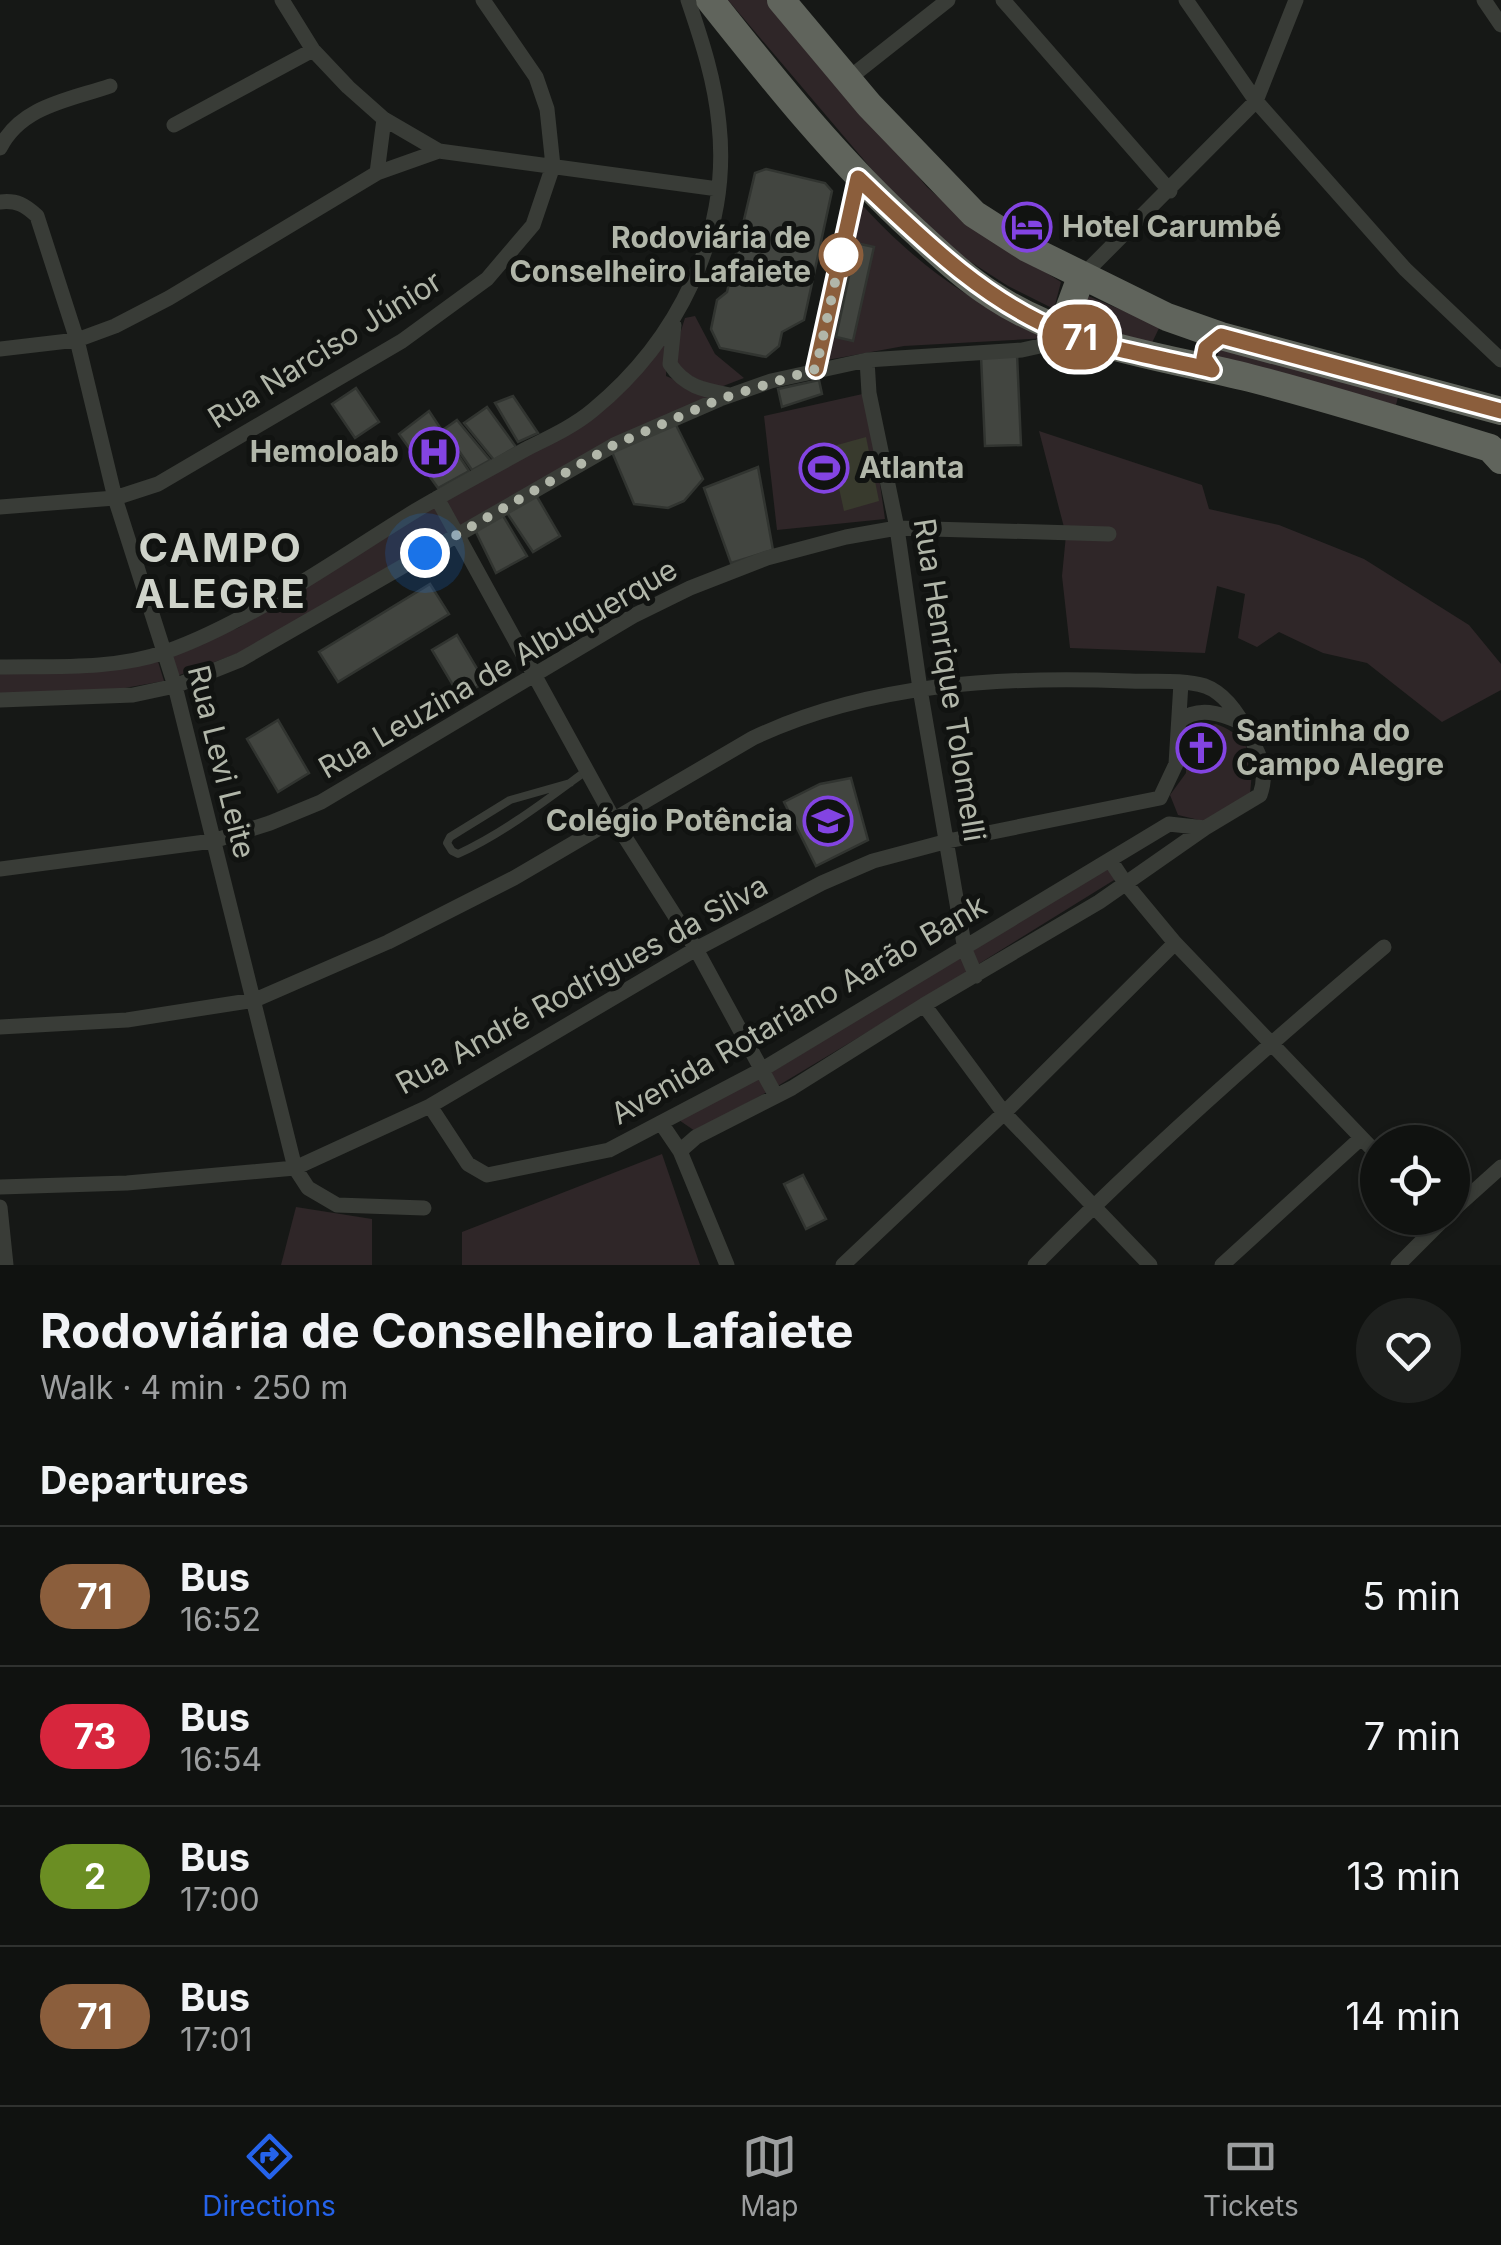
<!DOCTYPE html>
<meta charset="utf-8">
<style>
body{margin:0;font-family:Inter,sans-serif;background:#1e201e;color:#f1f3f6;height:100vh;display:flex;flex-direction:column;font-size:38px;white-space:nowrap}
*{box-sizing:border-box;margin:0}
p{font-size:32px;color:#9c9e9f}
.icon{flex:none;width:55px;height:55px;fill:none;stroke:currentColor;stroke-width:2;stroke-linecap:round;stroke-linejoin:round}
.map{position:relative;height:1265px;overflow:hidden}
.panel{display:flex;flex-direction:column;background:#101210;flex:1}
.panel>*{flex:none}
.badge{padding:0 20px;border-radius:32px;font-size:35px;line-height:65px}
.tools{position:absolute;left:1360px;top:1125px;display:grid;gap:20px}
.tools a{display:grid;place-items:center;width:110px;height:110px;border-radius:50%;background:#101210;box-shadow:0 2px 8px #0004,0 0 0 2px #303230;font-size:50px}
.you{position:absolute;width:50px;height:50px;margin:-25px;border:8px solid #fff;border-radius:50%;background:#1a73e8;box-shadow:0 0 0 15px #1a73e833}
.map>.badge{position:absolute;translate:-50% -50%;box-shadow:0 0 0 5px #fff}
h2{padding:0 40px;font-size:38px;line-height:90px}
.round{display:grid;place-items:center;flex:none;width:105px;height:105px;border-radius:52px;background:#1e201e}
.headline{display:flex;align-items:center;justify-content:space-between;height:170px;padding:0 40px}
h1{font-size:48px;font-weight:700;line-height:75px}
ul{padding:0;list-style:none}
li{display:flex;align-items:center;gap:30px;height:140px;padding:0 40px;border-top:2px solid #303230}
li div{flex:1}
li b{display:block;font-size:38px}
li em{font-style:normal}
li .badge{min-width:110px;font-weight:700;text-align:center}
.tab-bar{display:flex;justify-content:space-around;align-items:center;height:140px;border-top:2px solid #303230;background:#101210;font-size:28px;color:#9c9e9f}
.tab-bar a{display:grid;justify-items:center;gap:5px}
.tab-bar .on{color:#2563eb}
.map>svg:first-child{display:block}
</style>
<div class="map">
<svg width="1501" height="1265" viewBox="0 0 1501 1265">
<rect width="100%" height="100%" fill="#161816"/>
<path fill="#2f2628" d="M728,0H770L927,187L968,223L1061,282L1054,309L1008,286L946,246L903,206Z
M855,197C915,264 966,300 1048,338L904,346L827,360Z
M1081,293L1160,326L1151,345L1072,323Z
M695,316L715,354L744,378L718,388L686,374L671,362L685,318Z
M668,335L666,376L719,398L459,529L441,498L567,431Z
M1219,348L1399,393L1396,405L1216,363Z
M867,393L885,519L777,530L764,416Z
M1039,431L1202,485L1209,509L1279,525L1364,559L1469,625L1501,664V690L1442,722L1367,663L1323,653L1279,632L1257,647L1238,638L1245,594L1217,586L1205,653L1070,648L1062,576L1066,535Z
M435,506L452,535L244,651L177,676L170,653L238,628Z
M156,655L164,681L91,694L0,696V666Z
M1216,724C1252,737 1254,759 1250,794L1203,821L1178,815L1170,795L1186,773L1187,730Z
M1109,866L1119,877L977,965L970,952Z
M963,955L971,970L776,1087L767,1075Z
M758,1077L769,1091L695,1131L676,1118Z
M662,1154L700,1265H462V1232Z
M296,1207L372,1219V1265H281Z"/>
<path fill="#383a2d" d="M866,437L879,501L844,511L830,447Z"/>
<path fill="#424540" stroke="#313430" stroke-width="2.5" d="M766,169L825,183L832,191L804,320L782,332L779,346L766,357L720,348L711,329L717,300L727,292L755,173Z
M856,243L874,247L853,341L836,337Z
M1017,354L1021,445L985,446L981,356Z
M819,380L822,394L782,407L778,389Z
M356,388L379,422L355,438L332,404Z
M513,396L538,433L518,442L495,403Z
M487,407L516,447L494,460L464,423Z
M429,411L469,471L438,488L399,434Z
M457,420L490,460L472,470L444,429Z
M675,423L703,479L684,501L668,508L634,504L612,452Z
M758,467L773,550L731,563L704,488Z
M536,495L560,536L533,552L507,513Z
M502,514L527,556L496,573L475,530Z
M430,584L449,614L338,682L319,652Z
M457,635L485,682L460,697L432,650Z
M278,720L309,773L278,792L247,739Z
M851,778L868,840L816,866L784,802L820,784Z
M803,1175L826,1219L806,1229L784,1184Z"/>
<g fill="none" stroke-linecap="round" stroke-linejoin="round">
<path stroke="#393c37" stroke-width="8" d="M817,369L857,183
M570,783L510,800L450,837L447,843L452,851L458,854C505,832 545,801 586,771"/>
<path stroke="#393c37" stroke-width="15" d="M282,0L313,50L348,87L384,119L439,151L718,189
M1003,0L1170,191
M1186,0L1256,101L1405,269L1501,360
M1484,0L1501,25
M848,79L948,0
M174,125L313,50
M0,148C21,106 69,100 110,86
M377,173L384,119
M0,202C17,200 25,205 37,216L77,340L115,498L175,686L295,1168L308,1188L337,1205L424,1208
M1081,277L1256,101L1296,0
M674,325L670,364C685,387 704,390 730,395
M0,349L77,340L115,326L169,298L377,173L439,151
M867,360L869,393L897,528L920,689L965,950L976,976
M437,498L614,820L696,949L776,1096
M0,507L115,498L158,484L402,341L487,279L533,225L553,166L547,109L536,77L483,0
M0,667C54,666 114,670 165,652C250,622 338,558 415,511C452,489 490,469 528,448C550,437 574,426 593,410C677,341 731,235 719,124C715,81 702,41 688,0
M0,700L133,695L175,686L240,660L614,445L720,399L771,381L867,360L1022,350L1040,346L1061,331
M1180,721C1198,706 1220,713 1240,722
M1160,798L1176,764L1181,683
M1110,860L1126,884L1175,943L1378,1155
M0,869L213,841L270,823L321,802L633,616L690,588L767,558L846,537L897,528L1109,534
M924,1005L1004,1113L1150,1265
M0,1027L127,1020L255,1000L388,942L514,878L753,738C869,683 1002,676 1129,681C1153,682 1183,679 1205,686C1227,694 1241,718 1250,737C1261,757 1268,772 1260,795L1205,828L1169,824L763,1069L609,1150L487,1175L468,1164L430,1106
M661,1123L680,1151L727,1265
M680,1151L696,1137L792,1088L924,1005L1099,902L1205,828
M0,1187L127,1183L295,1168L430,1106L696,949L822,883L873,861L948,841L1160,798
M0,1207L6,1265
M1452,1211L1501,1167
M843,1265L1004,1113L1175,943
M1035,1265C1145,1153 1263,1049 1384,947
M1222,1265L1360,1139
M1398,1265L1445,1218"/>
<path stroke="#60645c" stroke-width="28" d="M710,0C775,82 838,161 916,232C940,254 965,278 992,295C1069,346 1162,356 1250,378C1331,399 1411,424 1490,448L1501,460
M781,0L869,105L974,214L1027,248L1167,317L1221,336L1501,411
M1061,331L1081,277"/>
</g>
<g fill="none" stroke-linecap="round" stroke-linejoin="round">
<g stroke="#fff" stroke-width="22">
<path id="line" d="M816,369L858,178C919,236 982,300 1062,332C1110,350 1162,358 1212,370L1204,358L1206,348L1221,336L1501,411"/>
</g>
<use href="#line" stroke="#8b5e3c" stroke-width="15"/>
<path stroke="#b1b6a9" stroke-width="10" stroke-dasharray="0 18" d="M425,553L614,445L720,399L816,369L841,255"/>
</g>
<defs>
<g id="hotel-ring" transform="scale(2.5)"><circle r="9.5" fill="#111311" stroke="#8344e2" stroke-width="1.5"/><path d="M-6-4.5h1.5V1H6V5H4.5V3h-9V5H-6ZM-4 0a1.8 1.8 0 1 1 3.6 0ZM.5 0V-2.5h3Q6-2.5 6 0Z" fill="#8344e2"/></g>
<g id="hospital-ring" transform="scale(2.5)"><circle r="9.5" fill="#111311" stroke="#8344e2" stroke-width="1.5"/><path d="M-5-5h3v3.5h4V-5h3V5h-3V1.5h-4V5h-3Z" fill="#8344e2"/></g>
<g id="stadium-ring" transform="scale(2.5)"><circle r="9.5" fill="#111311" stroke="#8344e2" stroke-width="1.5"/><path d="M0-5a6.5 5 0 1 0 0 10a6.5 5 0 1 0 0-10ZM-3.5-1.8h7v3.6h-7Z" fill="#8344e2"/></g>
<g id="church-ring" transform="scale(2.5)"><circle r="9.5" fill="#111311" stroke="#8344e2" stroke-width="1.5"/><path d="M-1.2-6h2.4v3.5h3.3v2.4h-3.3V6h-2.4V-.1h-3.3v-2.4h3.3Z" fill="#8344e2"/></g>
<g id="school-ring" transform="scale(2.5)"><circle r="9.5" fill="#111311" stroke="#8344e2" stroke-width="1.5"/><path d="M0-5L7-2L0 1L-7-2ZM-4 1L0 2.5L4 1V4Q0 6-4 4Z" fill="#8344e2"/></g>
</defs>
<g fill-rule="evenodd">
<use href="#hotel-ring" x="1027" y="227"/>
<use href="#hospital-ring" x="434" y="452"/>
<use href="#stadium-ring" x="824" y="468"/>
<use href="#church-ring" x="1201" y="748"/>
<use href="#school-ring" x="828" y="821"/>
</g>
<circle fill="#fff" stroke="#8b5e3c" stroke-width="5" cx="841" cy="255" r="20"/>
<g text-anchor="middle" stroke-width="10" stroke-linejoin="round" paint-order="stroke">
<g font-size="30" font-weight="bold" fill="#b1b6a9" stroke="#111311" text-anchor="start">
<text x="1062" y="237">Hotel Carumbé</text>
<text x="399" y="462" text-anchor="end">Hemoloab</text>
<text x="859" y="478">Atlanta</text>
<text x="1236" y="741">Santinha do<tspan x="1236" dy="34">Campo Alegre</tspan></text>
<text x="793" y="831" text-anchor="end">Colégio Potência</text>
</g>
<g font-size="30" font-weight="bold" fill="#b1b6a9" stroke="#111311" text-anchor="end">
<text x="811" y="248">Rodoviária de<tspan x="811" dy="34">Conselheiro Lafaiete</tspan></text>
</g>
<g font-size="30" fill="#b1b6a9" stroke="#111311">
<text transform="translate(325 350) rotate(-32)" y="10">Rua Narciso Júnior</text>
<text transform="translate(498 669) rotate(-30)" y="10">Rua Leuzina de Albuquerque</text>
<text transform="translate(949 680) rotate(81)" y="10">Rua Henrique Tolomelli</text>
<text transform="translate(221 762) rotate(76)" y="10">Rua Levi Leite</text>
<text transform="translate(582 985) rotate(-29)" y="10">Rua André Rodrigues da Silva</text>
<text transform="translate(799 1010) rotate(-30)" y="10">Avenida Rotariano Aarão Bank</text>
</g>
<g font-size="40" font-weight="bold" letter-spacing="2.5" fill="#cfd3ca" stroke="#111311">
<text x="221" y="562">CAMPO<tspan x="221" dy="46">ALEGRE</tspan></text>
</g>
</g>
</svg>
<div class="tools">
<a><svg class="icon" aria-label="locate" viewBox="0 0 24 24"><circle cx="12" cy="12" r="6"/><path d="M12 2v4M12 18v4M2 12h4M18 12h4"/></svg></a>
</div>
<div class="you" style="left:425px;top:553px"></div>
<b class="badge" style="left:1080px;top:337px;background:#8b5e3c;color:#fff">71</b>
</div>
<section class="panel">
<div class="headline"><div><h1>Rodoviária de Conselheiro Lafaiete</h1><p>Walk · 4 min · 250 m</p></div><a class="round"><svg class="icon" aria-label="heart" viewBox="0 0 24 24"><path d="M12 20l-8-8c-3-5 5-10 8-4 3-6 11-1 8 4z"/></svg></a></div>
<h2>Departures</h2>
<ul>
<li><span class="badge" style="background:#8b5e3c;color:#fff">71</span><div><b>Bus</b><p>16:52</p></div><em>5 min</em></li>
<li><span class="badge" style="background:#d7263d;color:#fff">73</span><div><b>Bus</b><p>16:54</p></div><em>7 min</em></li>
<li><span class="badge" style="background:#6b8e23;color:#fff">2</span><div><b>Bus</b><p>17:00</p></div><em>13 min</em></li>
<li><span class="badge" style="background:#8b5e3c;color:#fff">71</span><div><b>Bus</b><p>17:01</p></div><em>14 min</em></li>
</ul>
</section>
<nav class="tab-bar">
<a class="on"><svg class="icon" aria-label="directions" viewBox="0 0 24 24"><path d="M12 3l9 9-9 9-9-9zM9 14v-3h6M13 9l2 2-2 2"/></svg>Directions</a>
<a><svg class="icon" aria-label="map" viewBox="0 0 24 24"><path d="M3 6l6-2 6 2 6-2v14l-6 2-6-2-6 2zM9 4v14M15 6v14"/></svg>Map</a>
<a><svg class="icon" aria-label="tickets" viewBox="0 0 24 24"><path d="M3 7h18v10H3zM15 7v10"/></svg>Tickets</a>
</nav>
